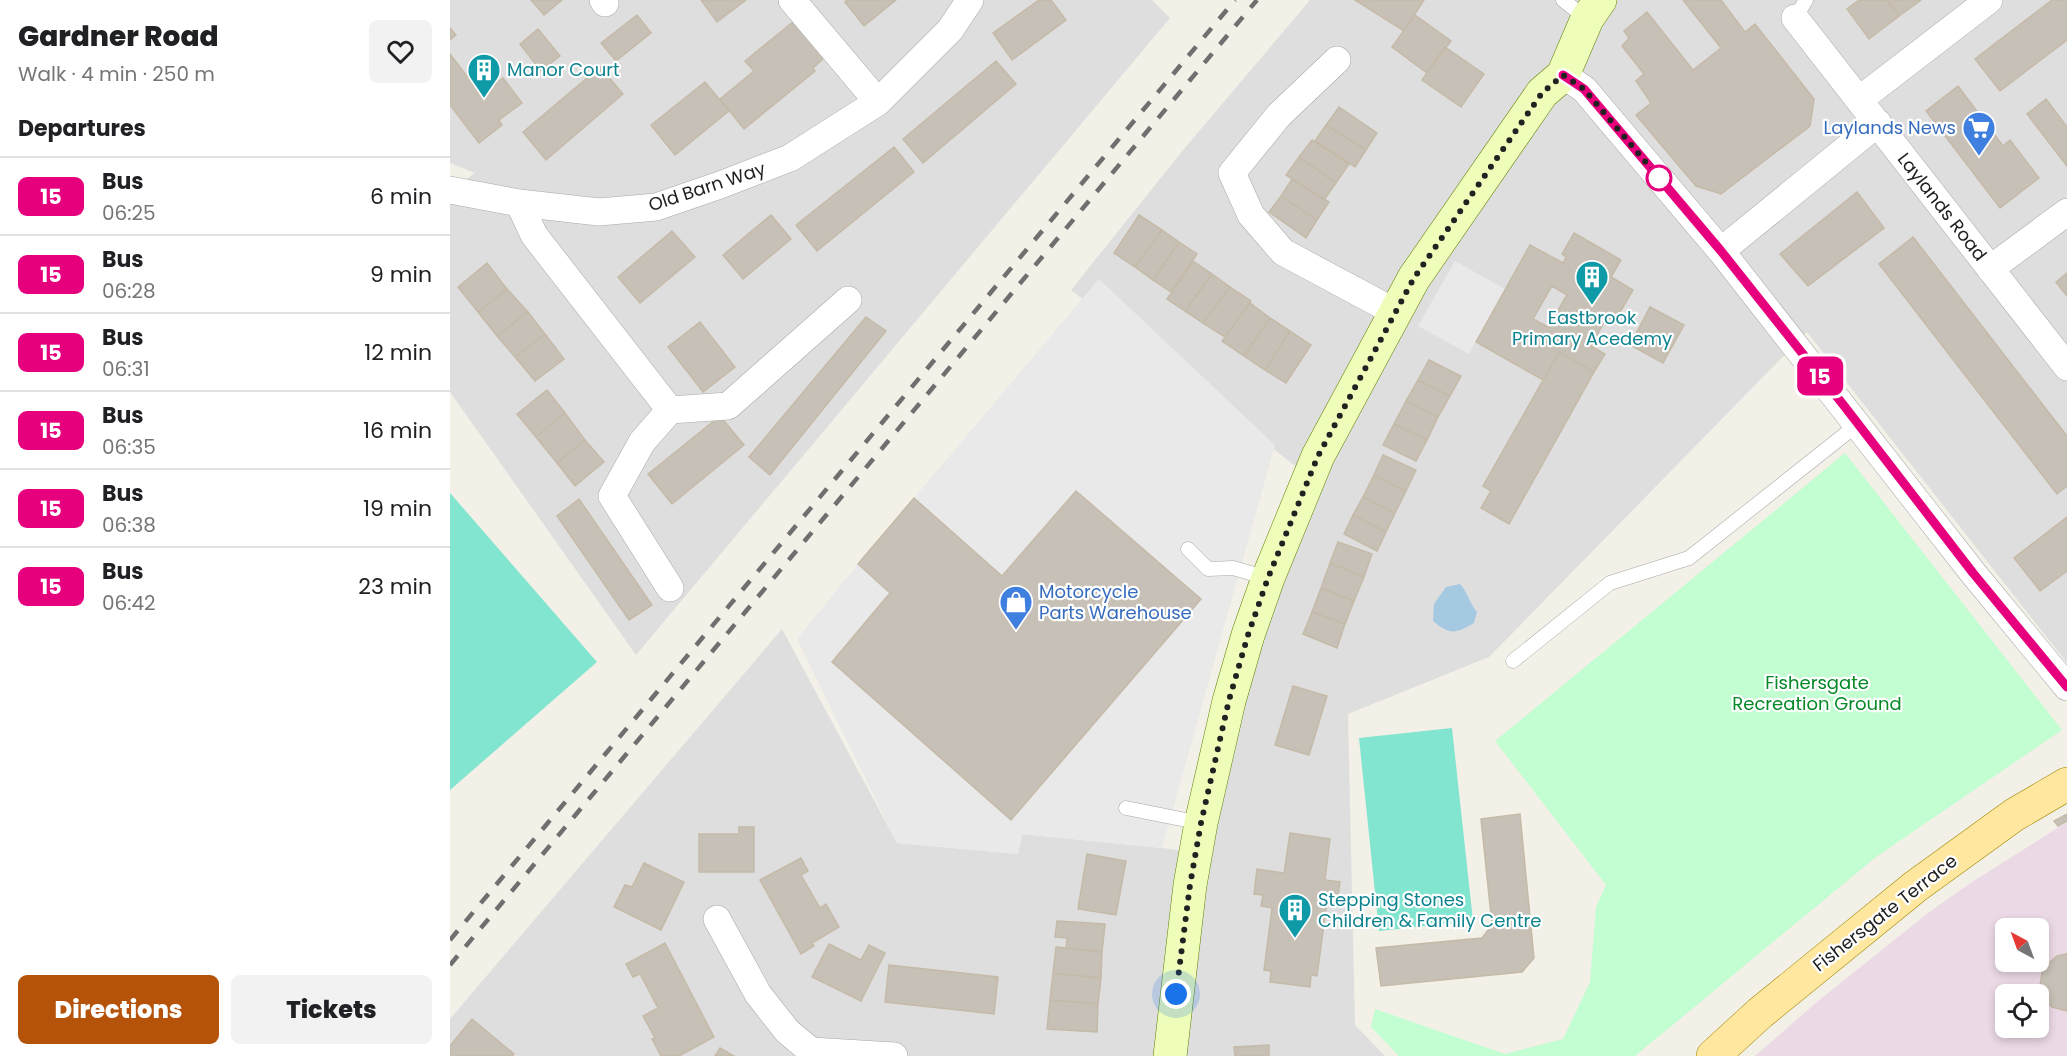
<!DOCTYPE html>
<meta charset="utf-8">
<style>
body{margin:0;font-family:Poppins,sans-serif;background:#f2f2f2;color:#202124;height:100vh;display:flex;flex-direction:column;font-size:22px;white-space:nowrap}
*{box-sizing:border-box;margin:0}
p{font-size:20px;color:#757577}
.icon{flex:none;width:33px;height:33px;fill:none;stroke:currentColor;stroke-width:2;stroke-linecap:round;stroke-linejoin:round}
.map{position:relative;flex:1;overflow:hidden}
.sheet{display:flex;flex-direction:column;background:#fff;width:450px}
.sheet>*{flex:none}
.badge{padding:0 12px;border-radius:9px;font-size:21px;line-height:39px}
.needle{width:39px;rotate:319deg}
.fabs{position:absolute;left:1545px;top:918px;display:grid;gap:12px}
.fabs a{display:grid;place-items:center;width:54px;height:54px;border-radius:9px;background:#fff;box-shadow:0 3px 9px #0003;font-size:30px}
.you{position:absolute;width:30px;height:30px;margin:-15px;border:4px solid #fff;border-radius:50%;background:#1a73e8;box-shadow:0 0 0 9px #1a73e833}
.map>.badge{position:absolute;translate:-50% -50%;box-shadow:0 0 0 3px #fff}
h2{padding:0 18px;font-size:22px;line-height:54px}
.round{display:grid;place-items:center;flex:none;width:63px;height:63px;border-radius:9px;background:#f2f2f2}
.head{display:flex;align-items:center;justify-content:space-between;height:102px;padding:0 18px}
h1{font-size:28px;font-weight:800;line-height:45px}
.button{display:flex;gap:12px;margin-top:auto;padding:12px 18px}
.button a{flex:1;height:69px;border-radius:9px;background:#b45309;color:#fff;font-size:24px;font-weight:800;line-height:69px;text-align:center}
.button a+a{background:#f2f2f2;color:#202124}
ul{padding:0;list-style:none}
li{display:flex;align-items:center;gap:18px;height:78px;padding:0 18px;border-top:2px solid #e0e0e0}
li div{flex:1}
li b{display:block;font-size:22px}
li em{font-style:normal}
li .badge{min-width:66px;font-weight:700;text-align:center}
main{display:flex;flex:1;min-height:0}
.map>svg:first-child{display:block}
</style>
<main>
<section class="sheet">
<div class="head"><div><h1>Gardner Road</h1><p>Walk · 4 min · 250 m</p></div><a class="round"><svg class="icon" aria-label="heart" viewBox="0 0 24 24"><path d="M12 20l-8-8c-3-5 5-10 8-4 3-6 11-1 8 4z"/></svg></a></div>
<h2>Departures</h2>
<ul>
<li><span class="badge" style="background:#e6007e;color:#fff">15</span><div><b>Bus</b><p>06:25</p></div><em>6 min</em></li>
<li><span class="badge" style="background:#e6007e;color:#fff">15</span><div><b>Bus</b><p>06:28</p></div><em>9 min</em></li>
<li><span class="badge" style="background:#e6007e;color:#fff">15</span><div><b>Bus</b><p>06:31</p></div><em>12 min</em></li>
<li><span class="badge" style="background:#e6007e;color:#fff">15</span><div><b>Bus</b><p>06:35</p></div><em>16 min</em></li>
<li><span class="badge" style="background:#e6007e;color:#fff">15</span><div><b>Bus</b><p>06:38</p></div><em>19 min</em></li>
<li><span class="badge" style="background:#e6007e;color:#fff">15</span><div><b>Bus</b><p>06:42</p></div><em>23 min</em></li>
</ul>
<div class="button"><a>Directions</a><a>Tickets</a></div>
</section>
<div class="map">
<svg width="1617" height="1056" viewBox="0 0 1617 1056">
<rect width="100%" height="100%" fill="#f2f0e7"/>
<path fill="#dfdede" d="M0,0H702L720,18L186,655L0,392V191L25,173L0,163Z
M860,0H1617V663L1357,332L1039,657L898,714L905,1025L935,1056H0V1019L332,629L447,843L568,854L572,834L712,848L759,854L791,708L867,483L621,290L734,149Z"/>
<path fill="#ebd9e5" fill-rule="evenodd" d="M1617,822V1056H1305L1368,1001L1478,913L1519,884ZM1556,928H1588V962H1556ZM1556,994H1588V1028H1556Z"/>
<path fill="#c3fdd2" d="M1395,453L1612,730L1426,857L1185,1056H949L921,1027L925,1009L1055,1054L1113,1039L1140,982L1146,907L1156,885L1045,741Z"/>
<path fill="#81e5d0" d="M0,493L147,662L0,790Z
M1002,728L1023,921L929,931L909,738Z"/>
<path fill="#e9e9e9" d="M1005,261L1055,289L1019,354L968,326Z
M649,279L825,445L712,848L572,834L568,854L447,843L347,639L408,564L440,593L382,662L564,814L751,599L626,491L552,576L464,498Z"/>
<path fill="#a6c9e2" d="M1010,584C1018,593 1020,604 1027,612L1024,623C1005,634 1000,635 983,621L984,604L996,587Z"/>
<path fill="#c7c0b6" stroke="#c5baa8" stroke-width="1.5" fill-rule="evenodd" d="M81,0H112L94,15Z
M251,0H296L267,22Z
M397,0H446L414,26L395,2Z
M589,0H601L616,20L562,60L543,33Z
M905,0H974L954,31Z
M1233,0H1271L1295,32L1305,24L1364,99L1360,126L1271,194L1246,186L1186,115L1201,103L1186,81L1194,74L1172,46L1179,38L1174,31L1197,12L1243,70L1271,48Z
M1409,0H1437L1449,16L1419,39L1397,9Z
M1437,0H1471L1449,16Z
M1602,0H1617V40L1550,91L1525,59Z
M187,15L201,33L166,61L151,43Z
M965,15L1001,41L977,73L942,47Z
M344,21L374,58L363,68L365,71L294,129L270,99L304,71L295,61Z
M0,28L6,35L0,40Z
M88,29L110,56L91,71L70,44Z
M995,47L1034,74L1011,107L972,80Z
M0,54L31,95L53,78L72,103L49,120L52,125L29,143L0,105Z
M546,61L566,84L473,163L453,139Z
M150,67L173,94L96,160L73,132Z
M255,82L279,111L225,155L201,125Z
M1508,86L1553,146L1560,140L1589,178L1550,208L1476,111Z
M1596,99L1617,127V166L1577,114Z
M889,107L927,133L916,150L876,125Z
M876,125L916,150L905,167L865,141Z
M862,140L899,164L886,183L849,157Z
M444,147L464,172L367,251L346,225Z
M849,157L886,183L874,200L836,175Z
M842,179L879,202L867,220L831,196Z
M1407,192L1434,228L1358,286L1330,254Z
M831,196L867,220L856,238L819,212Z
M321,215L341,239L293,279L273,255Z
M689,215L712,230L685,267L664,253Z
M712,230L729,242L703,280L685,267Z
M222,231L245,257L190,303L168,277Z
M1124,233L1171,260L1161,277L1183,290L1165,321L1157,317L1141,346L1155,354L1144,372L1109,352L1093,380L1026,342L1080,245L1113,263L1116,257L1112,254ZM1102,286L1117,295L1098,327L1083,319Z
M1463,237L1617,436V486L1607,494L1429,264Z
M729,242L747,254L721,292L703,280Z
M743,261L762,274L735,311L717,299Z
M37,263L57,289L28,312L8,287Z
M1617,273V296L1606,282Z
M762,274L780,287L753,323L735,311Z
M780,287L801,301L775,337L753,323Z
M57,289L78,312L47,336L28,312Z
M800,303L820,318L794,356L772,341Z
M1200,307L1234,325L1213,363L1180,345Z
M78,312L95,334L65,357L47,336Z
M416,317L436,331L320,475L299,457Z
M820,318L840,331L815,370L794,356Z
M250,322L285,367L253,392L218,347Z
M840,331L861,345L836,383L815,370Z
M95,334L114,359L85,381L65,357Z
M1109,352L1144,372L1059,524L1031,508L1041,491L1033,486Z
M979,360L1011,376L1000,396L968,380Z
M968,380L1000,396L988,417L956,401Z
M97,390L115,413L86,437L67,414Z
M956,401L988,417L977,440L944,424Z
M115,413L135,440L107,463L86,437Z
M270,416L294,445L222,504L198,474Z
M944,424L977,440L966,461L933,445Z
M135,440L154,462L125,486L107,463Z
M933,455L966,470L956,491L924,475Z
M924,475L956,491L945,513L913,497Z
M626,491L751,599L561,820L382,662L440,593L408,564L464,498L552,576Z
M913,497L945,513L936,532L903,515Z
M129,499L202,605L179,620L107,516Z
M903,515L936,532L927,551L894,534Z
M1617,517V571L1590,591L1564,558Z
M888,542L922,554L914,577L880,563Z
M880,563L914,577L904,601L871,588Z
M871,588L904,601L895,624L862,612Z
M862,612L895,624L887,648L853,634Z
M843,686L877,696L859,755L825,745Z
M1070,814L1084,958L1072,972L931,986L926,948L1032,938L1042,925L1031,819Z
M1617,814V821L1608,826L1604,821Z
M289,827H304V872H249V834H289Z
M840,833L880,839L875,880L890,882L887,904L877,902L867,976L861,975L860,987L820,982L821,971L814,970L822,908L811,906L813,895L804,894L807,869L834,873Z
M637,854L676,861L666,915L628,909Z
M351,858L358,871L351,875L370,908L376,904L389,927L362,943L364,946L351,954L310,880Z
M194,863L234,882L211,930L164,907L175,885L182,887Z
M607,921L655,924L652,952L616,948L617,938L605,937Z
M215,943L264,1037L229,1056H211L202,1039L205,1038L193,1016L208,1008L190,974L183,977L176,964Z
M379,944L411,960L419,945L435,953L411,1001L362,977Z
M606,947L652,952L651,978L603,973Z
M1616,954H1617V1011L1602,1007L1596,1001L1590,985L1593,968L1607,956Z
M439,965L548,977L544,1014L435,1002Z
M603,973L651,978L648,1004L600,1000Z
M600,1000L648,1004L647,1032L597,1029Z
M22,1019L64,1054L62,1056H0V1046Z
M819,1045V1056H785L784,1047Z
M270,1048L284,1056H265Z"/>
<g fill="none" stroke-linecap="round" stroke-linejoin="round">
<g stroke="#a8a8a8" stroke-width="15">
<path id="lane" d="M1113,0L1137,19
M1345,18L1356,0
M738,549L758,569L783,568L818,578
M1063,661L1160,583L1239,558L1408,424
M676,808L751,823"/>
</g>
<g stroke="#a8a8a8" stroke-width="28">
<path id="street" d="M153,0L155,3
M342,0L428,102
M1345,18L1617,367
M887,60L829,115L782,173L801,215L833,252L945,312
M1113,75L1134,89L1271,251L1523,573L1617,687
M1409,100L1539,0
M0,190L69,203L149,212L206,207L270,185L340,158L428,102L500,30L520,0
M69,203L84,235L220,410
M1271,251L1428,123
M1540,269L1617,212
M220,588L162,496L192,442L220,410L278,406L398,300
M267,919L308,994L337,1031L361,1051L444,1056"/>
</g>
<g stroke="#5c8000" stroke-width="34">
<path id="secondary" d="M720,1056L740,885L751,823L779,701L798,635L818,578L868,456L964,278L1092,93L1113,75L1137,19L1150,0"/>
</g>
<g stroke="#9e8600" stroke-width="34">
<path id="primary" d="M1263,1056L1310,1013L1466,886L1564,815L1617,784"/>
</g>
<use href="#lane" stroke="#fff" stroke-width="14"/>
<use href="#street" stroke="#fff" stroke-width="27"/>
<use href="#secondary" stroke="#eefdba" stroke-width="33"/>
<use href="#primary" stroke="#ffe79f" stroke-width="33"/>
<path stroke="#6f6f6f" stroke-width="4.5" stroke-dasharray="12 12" stroke-linecap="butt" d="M0,940L785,0
M0,965L807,0"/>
</g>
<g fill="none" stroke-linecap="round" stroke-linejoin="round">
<g stroke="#fff" stroke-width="14">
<path id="line" d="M1113,75L1134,89L1271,251L1395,407L1523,573L1617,687"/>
</g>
<use href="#line" stroke="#e6007e" stroke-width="9"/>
<path stroke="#212121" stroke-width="6" stroke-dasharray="0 10.8" d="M726,994L740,885L751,823L779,700L798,635L818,578L868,456L964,278L1092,93L1113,75L1134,89L1209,178"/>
</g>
<defs>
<g id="building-pin" transform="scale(1.725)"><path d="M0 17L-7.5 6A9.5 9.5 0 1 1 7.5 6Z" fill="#0f9aa8" stroke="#fff"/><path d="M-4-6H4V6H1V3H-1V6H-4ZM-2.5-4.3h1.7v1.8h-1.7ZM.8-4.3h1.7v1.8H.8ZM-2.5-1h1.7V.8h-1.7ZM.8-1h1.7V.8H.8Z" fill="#fff"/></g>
<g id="supermarket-pin" transform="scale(1.725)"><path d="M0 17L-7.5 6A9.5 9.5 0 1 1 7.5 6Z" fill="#3f7fe0" stroke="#fff"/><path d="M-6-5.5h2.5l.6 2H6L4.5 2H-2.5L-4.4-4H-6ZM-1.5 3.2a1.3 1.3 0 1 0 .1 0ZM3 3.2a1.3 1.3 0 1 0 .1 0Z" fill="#fff"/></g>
<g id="shop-pin" transform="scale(1.725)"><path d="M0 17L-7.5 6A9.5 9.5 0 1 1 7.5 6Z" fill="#3f7fe0" stroke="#fff"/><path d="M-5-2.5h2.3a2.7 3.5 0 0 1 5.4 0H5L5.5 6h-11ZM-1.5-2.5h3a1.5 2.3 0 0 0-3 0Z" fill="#fff"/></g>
</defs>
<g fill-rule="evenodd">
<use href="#building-pin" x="34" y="70"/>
<use href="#supermarket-pin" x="1529" y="128"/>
<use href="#building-pin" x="1142" y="277"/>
<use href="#shop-pin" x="566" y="602"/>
<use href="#building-pin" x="845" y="910"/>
</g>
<circle fill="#fff" stroke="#e6007e" stroke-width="3" cx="1209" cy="178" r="12"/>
<g text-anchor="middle" stroke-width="4.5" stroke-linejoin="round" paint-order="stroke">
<g font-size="18" fill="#0d838f" stroke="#fff" text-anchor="start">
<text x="57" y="76">Manor Court</text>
<text x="1142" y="324" text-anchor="middle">Eastbrook<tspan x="1142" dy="21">Primary Acedemy</tspan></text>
<text x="868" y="906">Stepping Stones<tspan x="868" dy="21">Children &amp; Family Centre</tspan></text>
</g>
<g font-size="18" fill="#366cbe" stroke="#fff" text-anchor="end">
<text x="1506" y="134">Laylands News</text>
<text x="589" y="598" text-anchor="start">Motorcycle<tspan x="589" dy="21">Parts Warehouse</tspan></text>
</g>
<g font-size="18" fill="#212121" stroke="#fff">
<text transform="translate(257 187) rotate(-18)" y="6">Old Barn Way</text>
<text transform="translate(1492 207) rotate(52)" y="6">Laylands Road</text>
<text transform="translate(1435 913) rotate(-38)" y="6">Fishersgate Terrace</text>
</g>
<g font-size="18" fill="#058927" stroke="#fff">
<text x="1367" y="689">Fishersgate<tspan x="1367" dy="21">Recreation Ground</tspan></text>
</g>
</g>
</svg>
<div class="fabs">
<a><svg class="needle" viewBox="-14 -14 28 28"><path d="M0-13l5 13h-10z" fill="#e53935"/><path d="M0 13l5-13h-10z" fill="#757577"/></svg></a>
<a><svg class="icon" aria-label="locate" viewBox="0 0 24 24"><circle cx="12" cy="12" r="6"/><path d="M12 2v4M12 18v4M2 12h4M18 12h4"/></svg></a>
</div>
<div class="you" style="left:726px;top:994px"></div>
<b class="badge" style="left:1370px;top:376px;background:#e6007e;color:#fff">15</b>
</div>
</main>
